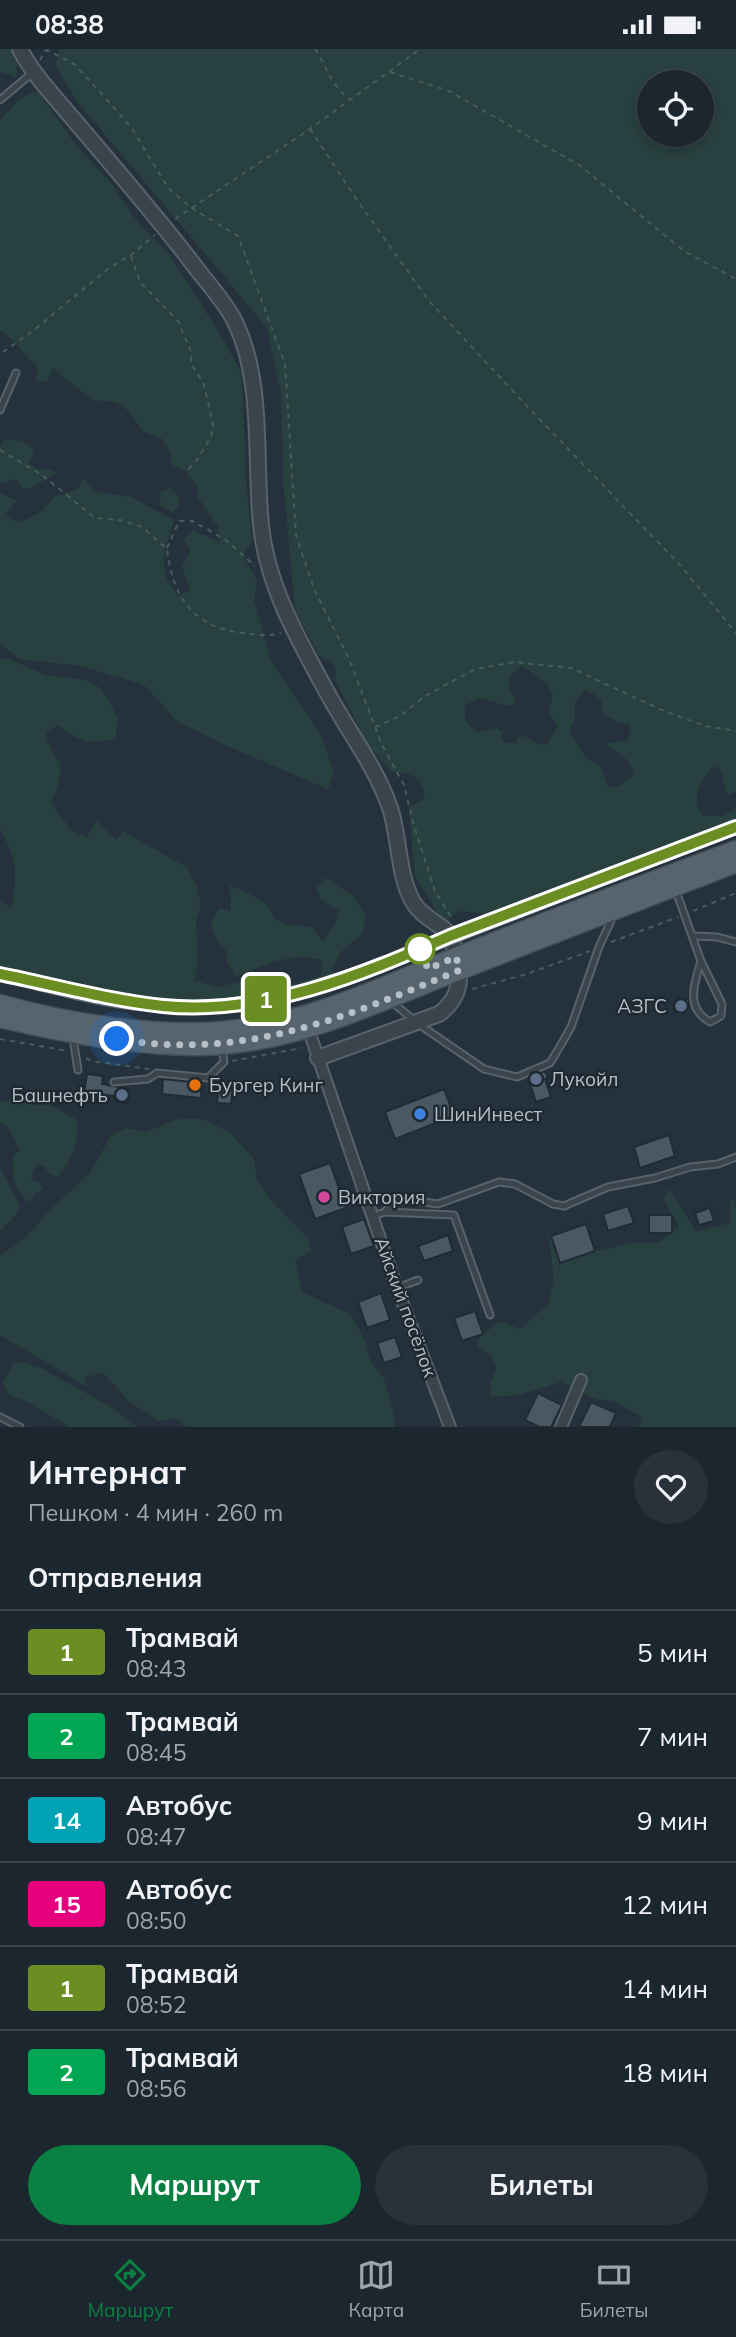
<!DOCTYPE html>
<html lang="ru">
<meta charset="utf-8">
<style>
body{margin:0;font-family:Mulish,sans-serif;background:#29323a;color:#f1f3f6;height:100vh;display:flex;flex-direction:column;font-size:26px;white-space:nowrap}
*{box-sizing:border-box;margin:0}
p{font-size:23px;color:#a0a5aa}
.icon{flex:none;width:38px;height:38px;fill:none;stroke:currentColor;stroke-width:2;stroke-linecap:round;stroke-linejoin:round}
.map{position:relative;height:1378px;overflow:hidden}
.sheet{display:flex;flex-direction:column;background:#1c262e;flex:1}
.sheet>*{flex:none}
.badge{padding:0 14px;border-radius:5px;font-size:24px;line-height:46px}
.fabs{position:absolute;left:637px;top:21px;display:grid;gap:14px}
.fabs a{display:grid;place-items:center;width:77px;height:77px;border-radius:50%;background:#1c262e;box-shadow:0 4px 10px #0003,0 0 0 2px #3a434a;font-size:35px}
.you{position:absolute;width:35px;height:35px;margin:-18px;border:5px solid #fff;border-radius:50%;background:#1a73e8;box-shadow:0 0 0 10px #1a73e833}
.map>.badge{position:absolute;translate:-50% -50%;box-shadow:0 0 0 4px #fff}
h2{padding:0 28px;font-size:26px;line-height:63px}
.round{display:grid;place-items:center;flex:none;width:74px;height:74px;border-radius:37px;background:#29323a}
.summary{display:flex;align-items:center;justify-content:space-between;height:119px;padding:0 28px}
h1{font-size:33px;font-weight:700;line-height:52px}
.cta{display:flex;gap:14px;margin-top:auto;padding:14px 28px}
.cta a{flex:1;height:80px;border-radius:42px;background:#0b8043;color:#fff;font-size:28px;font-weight:700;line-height:80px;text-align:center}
.cta a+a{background:#29323a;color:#f1f3f6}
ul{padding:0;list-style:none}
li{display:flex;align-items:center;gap:21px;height:84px;padding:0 28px;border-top:2px solid #3a434a}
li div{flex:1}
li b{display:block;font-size:26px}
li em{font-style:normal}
li .badge{min-width:77px;font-weight:700;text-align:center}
.status{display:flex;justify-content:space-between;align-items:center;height:49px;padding:0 35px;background:#1c262e;direction:ltr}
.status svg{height:19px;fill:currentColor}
.tabs{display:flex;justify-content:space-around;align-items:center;height:98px;border-top:2px solid #3a434a;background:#1c262e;font-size:19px;color:#a0a5aa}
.tabs a{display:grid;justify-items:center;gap:4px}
.tabs .active{color:#0b8043}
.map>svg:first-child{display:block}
</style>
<div class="status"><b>08:38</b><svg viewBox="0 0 49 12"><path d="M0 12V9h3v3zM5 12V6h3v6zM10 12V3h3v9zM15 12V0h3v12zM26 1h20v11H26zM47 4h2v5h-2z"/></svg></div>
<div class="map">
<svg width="736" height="1378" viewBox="0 0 736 1378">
<rect width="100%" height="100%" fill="#25323d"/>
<path fill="#28403f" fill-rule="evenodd" d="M0,0H10L18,14L16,28L0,23Z
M60,0H736V742L731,746L725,743L722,722L714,717C700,728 689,754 704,767H723L736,759V776L493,870L480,864L459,862L444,874L415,827L409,758L425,749C422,726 412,725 391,722L368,696L335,631L336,621L333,613L319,607L295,561L283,431L281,346L267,279L76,51L55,15ZM649,33H702V86H649ZM522,617L545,633L553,645L549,664L558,677L546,696L537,695L525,687L519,688L516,694H504L501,689L502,683L496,679L477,683L466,673L465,657L478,649C491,651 501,657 514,656L516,651L510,643L509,628ZM586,640L601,651L602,664L616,672L629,675L631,683L626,692L604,694C617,703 631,709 634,726L620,737L608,738L600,716L586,709L569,682L575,670V653Z
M37,42L77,97L114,138L134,168L167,202L223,290L242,325L246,431L252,492L243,507L257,532L254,550L271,612L321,686L334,724L328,740L234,700L178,673L144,636L81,617L19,610L0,594V443L17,452L6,464L11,471L24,472L43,461L55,447L77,441L83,429L96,443L131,448L174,471C165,502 154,521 179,547L190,541L182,518L191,501L183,491L193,481L219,493L218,478L197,447L198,438L186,423L171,415V404L161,389L143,382L124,357L114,353L92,351L53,319L47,333L36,332L37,317C24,306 14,290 0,281V71L21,49Z
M13,391L26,394L34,402L29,414L38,421L48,420L57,423L31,439L23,440L16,430L0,434V398L4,392Z
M170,439L180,450L179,457L172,463L160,456L161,443Z
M7,609L45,626L86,631L100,639L108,649L118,671L115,689C90,697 79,692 58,676L46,683C48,696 50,698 57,709C66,723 56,741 51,754L72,782L87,788L97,772L116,791L123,782L188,819L196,836L201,856L196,871L198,914L194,931L216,938L246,932L291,935L321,927L322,911C295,902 262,917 236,927L227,912L225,900L217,892L211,875L219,859L231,863L230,836C248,845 267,850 274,869L285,875L311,878L323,892L335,876L339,862L321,851L316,837L326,829L353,847L366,865L362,885L341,903L334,916L330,933L317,941L273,947L236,957L188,956L125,949L103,944L80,932L63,935L47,933L26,921H0V850L11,860C18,827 17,809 0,780V611Z
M34,1046L77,1071C79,1094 73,1110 58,1127L50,1126L45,1118L36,1115L31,1131L40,1134L43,1140L35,1145L30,1154C15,1143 8,1122 15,1104L20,1102L6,1075L0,1074V1052C10,1055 23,1047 34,1046Z
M181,1069L202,1070L229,1083L254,1110L257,1131L269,1149L308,1189L311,1202L295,1212L302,1243L350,1265L365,1291L371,1314L384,1329L394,1368V1378H187L175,1369L159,1372L130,1353L103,1324L85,1328L86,1337L0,1286V1207L27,1187L52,1159L89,1125L111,1087L125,1079L146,1083Z
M0,1119L20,1157L15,1167L0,1182Z
M669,1139L696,1183L730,1174V1149L736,1153V1378H638L643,1369L614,1352L596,1350L561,1333L519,1346L491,1348L490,1336L496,1318L492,1307L478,1298V1290L499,1272L520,1280L548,1255L554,1234L549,1187L567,1183L599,1202L631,1194H658L679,1177L664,1151Z
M21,1313L39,1318L113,1359L137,1378H70L24,1351L13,1348L5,1340L3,1333L13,1314Z"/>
<path fill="#495863" stroke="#202b34" stroke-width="2" d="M679,948L684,951L689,949V955L684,965L673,959Z
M545,1022L548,1029L545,1030L551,1048L536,1053L528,1029Z
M87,1025L103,1027L102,1035L129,1040L127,1054L114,1052L115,1047L84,1044Z
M163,1030L202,1034L201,1049L162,1045Z
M219,1034L233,1036L231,1055L217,1054Z
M444,1040L454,1067L395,1090L385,1063Z
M669,1086L675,1107L640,1119L634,1098Z
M330,1114L346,1159L315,1170L299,1125Z
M628,1157L634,1174L608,1182L603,1165Z
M710,1159L714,1172L699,1176L695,1164Z
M649,1166H672V1184H649Z
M364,1170L374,1197L351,1205L342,1178Z
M586,1175L595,1202L560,1214L551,1187Z
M448,1186L453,1202L424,1212L418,1197Z
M381,1244L390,1271L367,1279L358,1253Z
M475,1262L483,1285L462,1292L454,1269Z
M395,1288L402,1308L384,1314L377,1294Z
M538,1344L562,1356L551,1378H539L525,1371Z
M591,1353L616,1364L610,1378H579Z"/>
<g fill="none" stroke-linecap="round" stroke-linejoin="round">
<g stroke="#57626b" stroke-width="9">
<path id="service" d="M0,51L32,24
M0,361L16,324
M676,842L701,912L722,955L721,967L710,973C685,959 694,935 701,912
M693,887L717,888L736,893
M391,952L417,974L484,1020L517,1028L550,1014L562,994L571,978L599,898L614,865
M73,989L78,1021
M114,1033L148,1030L157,1024L208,1029L224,1013L222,999
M385,1163L454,1166L490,1266
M373,1167L385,1163L392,1154L409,1151L438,1155L499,1133L515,1135L553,1155L564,1157L608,1138L655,1129L690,1118L718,1115L736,1108
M397,1239L418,1231
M0,1368L20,1378"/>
</g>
<g stroke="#57626b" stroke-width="14">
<path id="minor" d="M308,979L397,1239L450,1378
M561,1378L581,1331"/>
</g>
<g stroke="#57626b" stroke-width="18">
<path id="tertiary" d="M20,0C33,26 55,48 74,71C113,117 153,163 190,211C204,230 222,249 233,269C265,330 254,410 261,476C267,537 299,592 328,645C348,682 375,717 389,756C400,786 397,825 413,853C421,867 435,872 446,882C452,887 453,895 455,902C462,928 462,948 439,965L318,1009"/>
</g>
<g stroke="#424d56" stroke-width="21">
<path id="primary" d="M0,955C67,974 162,989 231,981C310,973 385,936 458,907C550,871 643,835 736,801
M0,969C67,985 152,1001 221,996C306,990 385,950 463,920C554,884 645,850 736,814"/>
</g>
<path stroke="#475c5c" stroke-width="2" stroke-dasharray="5 5" stroke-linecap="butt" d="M45,0L74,15L102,45L131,78L168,139L190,158L238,187L285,315L296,486L314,540L349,610L382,696L404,736L414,777L435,842L451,868
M315,0C329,21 328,32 349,50
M40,11L46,1
M390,23L449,42L579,116L684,202L736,230
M310,80L359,154L429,252L523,353L681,517L736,584
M175,170L310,80L420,0
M131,207L140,233L178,272L191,303V315L204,335L213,376L211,388L196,412L186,423
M3,303L34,281L109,219L131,206L155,186
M0,401L42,426L95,469L120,471L142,478L167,500C173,548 192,578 243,584C256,585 269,588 281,584
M167,499L179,472H192L212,483L227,492L255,517
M375,678L400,667L425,647L475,620L515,613L571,619L664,662L705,677L736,682
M693,862L736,844
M611,893L678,868
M472,940L527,925L590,902
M0,990L68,1002
M86,1009L92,1012L149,1020
M232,1012L302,999"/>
<use href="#service" stroke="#39444d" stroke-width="5"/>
<use href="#minor" stroke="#39444d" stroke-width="10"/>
<use href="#tertiary" stroke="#39444d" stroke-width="14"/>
<use href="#primary" stroke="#57636d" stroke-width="18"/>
<path stroke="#5b6874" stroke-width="2" d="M0,932C45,942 91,956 137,961C221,970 291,956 369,927L736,785"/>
</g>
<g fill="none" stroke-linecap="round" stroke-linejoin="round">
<g stroke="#fff" stroke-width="16">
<path id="line" d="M0,925C54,936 108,951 163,957C263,967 361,926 450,887L736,778"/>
</g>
<use href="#line" stroke="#6b8e23" stroke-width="10"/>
<path stroke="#b5bfc8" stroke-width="7" stroke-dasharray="0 12.6" d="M117,990C245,1012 345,968 460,921L456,908L428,920L420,900"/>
</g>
<circle fill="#fff" stroke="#6b8e23" stroke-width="3.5" cx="420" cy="900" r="14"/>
<g fill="#5c6f8a" stroke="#1e2932" stroke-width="2.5">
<circle cx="681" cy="957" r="7"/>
<circle cx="536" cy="1030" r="7"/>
<circle cx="122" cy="1046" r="7"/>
</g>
<circle fill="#e8710a" stroke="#1e2932" stroke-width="2.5" cx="195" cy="1036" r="7"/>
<circle fill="#3f7fe0" stroke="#1e2932" stroke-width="2.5" cx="420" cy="1065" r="7"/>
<circle fill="#d1479c" stroke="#1e2932" stroke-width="2.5" cx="324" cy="1148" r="7"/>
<g text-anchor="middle" stroke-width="5" stroke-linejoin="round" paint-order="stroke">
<g font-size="19" fill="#b5bfc8" stroke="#1e2932" text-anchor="start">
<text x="667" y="964" text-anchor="end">АЗГС</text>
<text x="550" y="1037">Лукойл</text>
<text x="209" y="1043">Бургер Кинг</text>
<text x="108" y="1053" text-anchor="end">Башнефть</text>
<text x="434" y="1072">ШинИнвест</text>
<text x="338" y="1155">Виктория</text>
</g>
<g font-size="19" fill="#b5bfc8" stroke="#1e2932">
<text transform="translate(406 1258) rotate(70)" y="7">Айский посёлок</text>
</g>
</g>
</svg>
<div class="fabs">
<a><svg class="icon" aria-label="locate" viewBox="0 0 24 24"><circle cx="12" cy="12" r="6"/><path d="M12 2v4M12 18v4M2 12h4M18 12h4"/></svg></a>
</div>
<div class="you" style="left:117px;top:990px"></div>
<b class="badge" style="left:266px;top:950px;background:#6b8e23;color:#fff">1</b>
</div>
<section class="sheet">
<div class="summary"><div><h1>Интернат</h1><p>Пешком · 4 мин · 260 m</p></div><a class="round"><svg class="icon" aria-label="heart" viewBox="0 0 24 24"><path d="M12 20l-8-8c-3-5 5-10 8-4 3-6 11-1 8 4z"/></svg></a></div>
<h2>Отправления</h2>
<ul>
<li><span class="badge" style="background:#6b8e23;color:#fff">1</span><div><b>Трамвай</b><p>08:43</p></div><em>5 мин</em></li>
<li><span class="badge" style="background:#00a651;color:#fff">2</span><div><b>Трамвай</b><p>08:45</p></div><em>7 мин</em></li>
<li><span class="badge" style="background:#00a3b4;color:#fff">14</span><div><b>Автобус</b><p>08:47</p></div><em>9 мин</em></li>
<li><span class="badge" style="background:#e6007e;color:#fff">15</span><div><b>Автобус</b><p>08:50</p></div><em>12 мин</em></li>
<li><span class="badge" style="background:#6b8e23;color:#fff">1</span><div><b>Трамвай</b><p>08:52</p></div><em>14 мин</em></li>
<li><span class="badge" style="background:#00a651;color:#fff">2</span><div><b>Трамвай</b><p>08:56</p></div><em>18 мин</em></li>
</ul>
<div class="cta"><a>Маршрут</a><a>Билеты</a></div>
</section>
<nav class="tabs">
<a class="active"><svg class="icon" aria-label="directions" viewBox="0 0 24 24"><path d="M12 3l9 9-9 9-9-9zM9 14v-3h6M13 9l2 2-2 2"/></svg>Маршрут</a>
<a><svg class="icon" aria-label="map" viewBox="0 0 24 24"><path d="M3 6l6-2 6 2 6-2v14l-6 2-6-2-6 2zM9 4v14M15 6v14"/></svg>Карта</a>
<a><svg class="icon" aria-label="tickets" viewBox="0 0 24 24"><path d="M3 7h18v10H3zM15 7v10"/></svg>Билеты</a>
</nav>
